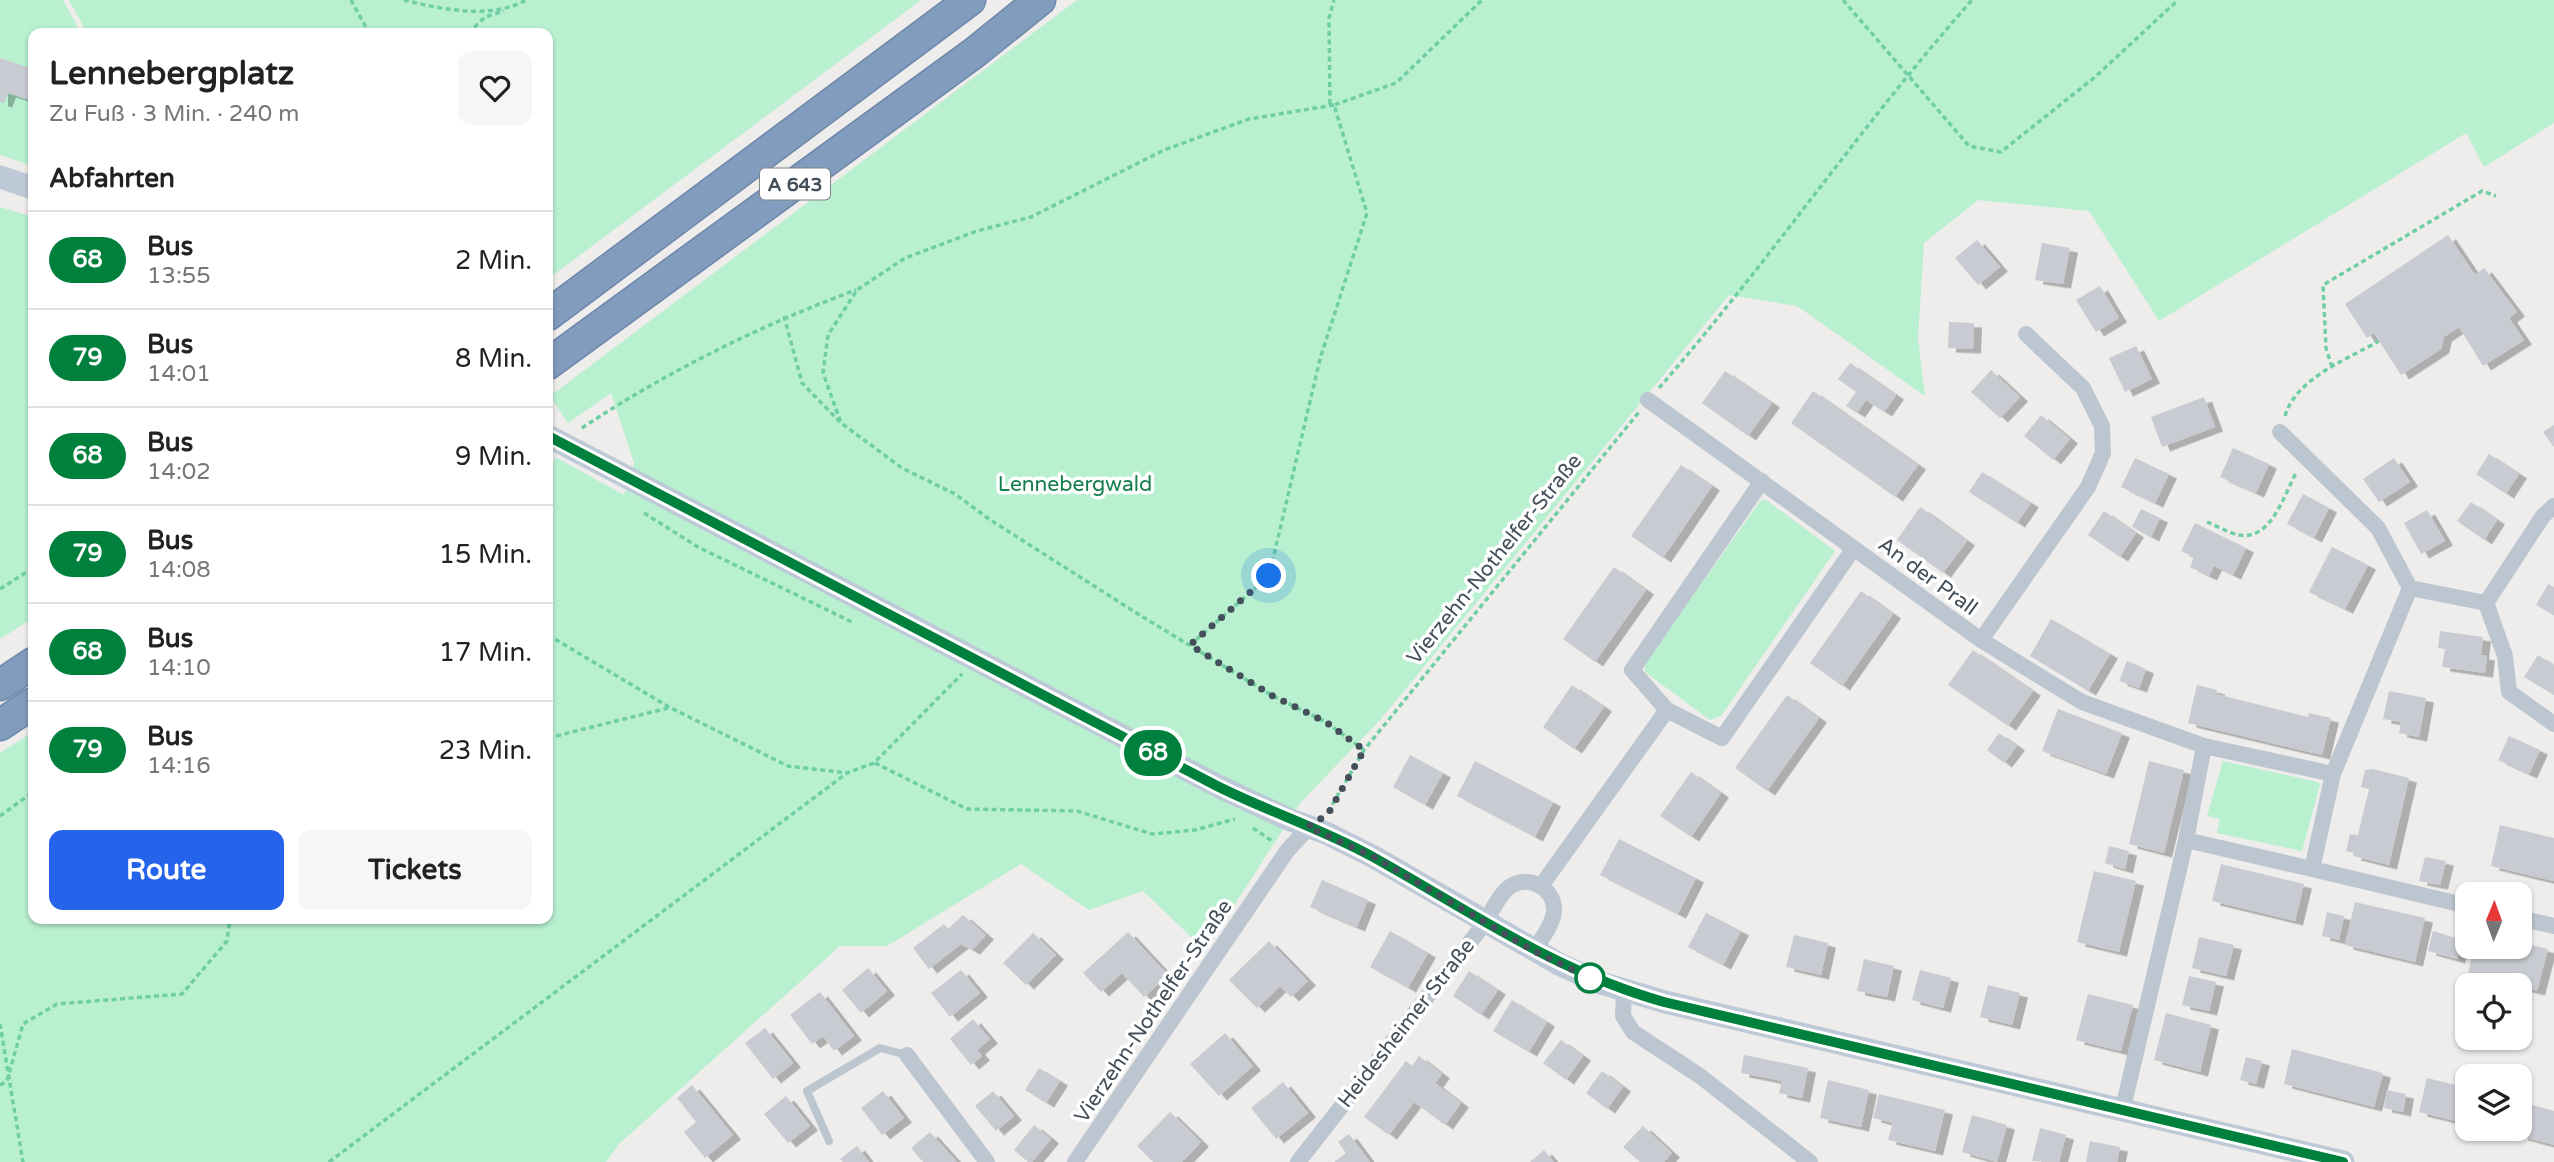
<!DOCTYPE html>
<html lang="de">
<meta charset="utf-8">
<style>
body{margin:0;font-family:"Varela Round",sans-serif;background:#f6f6f6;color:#222;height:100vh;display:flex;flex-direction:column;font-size:26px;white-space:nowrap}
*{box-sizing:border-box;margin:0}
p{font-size:23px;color:#767676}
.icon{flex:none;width:38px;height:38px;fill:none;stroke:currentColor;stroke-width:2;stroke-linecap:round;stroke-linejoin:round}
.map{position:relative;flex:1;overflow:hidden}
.drawer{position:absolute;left:28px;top:28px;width:525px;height:896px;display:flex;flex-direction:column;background:#fff;border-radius:14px;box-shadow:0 2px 5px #0004}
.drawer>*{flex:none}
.badge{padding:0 14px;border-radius:23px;font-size:24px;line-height:46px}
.needle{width:46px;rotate:1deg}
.controls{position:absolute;left:2455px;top:882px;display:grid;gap:14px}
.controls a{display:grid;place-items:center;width:77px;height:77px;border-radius:14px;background:#fff;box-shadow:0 2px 5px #0004;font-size:35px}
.you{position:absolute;width:35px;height:35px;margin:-18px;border:5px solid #fff;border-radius:50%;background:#1a73e8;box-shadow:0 0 0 10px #1a73e833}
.map>.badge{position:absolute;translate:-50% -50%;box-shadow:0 0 0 4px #fff}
h2{padding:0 21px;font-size:26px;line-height:63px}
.round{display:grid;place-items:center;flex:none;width:74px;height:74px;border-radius:14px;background:#f6f6f6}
.headline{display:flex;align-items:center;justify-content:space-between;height:119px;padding:0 21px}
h1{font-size:33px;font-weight:700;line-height:52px}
.primary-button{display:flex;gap:14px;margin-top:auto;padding:14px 21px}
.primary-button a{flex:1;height:80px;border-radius:14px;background:#2563eb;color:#fff;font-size:28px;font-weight:700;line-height:80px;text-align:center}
.primary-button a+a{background:#f6f6f6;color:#222}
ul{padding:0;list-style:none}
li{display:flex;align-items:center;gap:21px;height:98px;padding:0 21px;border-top:2px solid #e0e0e0}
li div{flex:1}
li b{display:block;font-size:26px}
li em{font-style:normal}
li .badge{min-width:77px;font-weight:700;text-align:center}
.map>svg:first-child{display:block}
</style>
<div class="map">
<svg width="2554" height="1162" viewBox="0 0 2554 1162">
<defs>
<filter id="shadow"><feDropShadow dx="8" dy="4.5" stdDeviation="0" flood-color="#0004"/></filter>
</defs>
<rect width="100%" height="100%" fill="#efecec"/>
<path fill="#b8f0d0" d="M0,0H63L81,33H33V166L0,155Z
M69,0H921L548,279V33H87Z
M1077,0H2554V123L2484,167L2466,133L2159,321L2089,211L1978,200L1924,243L1918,338L1925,396L1797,306L1729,295L1380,720L1301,802L1205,950L1143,891L1089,910L1021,864L887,946H840L619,1144L606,1162H0V753L33,732V919H548V465L557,458L624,495L634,463L611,393L568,423L550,396Z
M0,207L33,217V618L0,639Z
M1761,500H1766L1835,551L1721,716L1710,720L1645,672V663Z
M2223,761L2318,782L2320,785L2302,851L2217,833L2220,819L2207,816Z"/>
<path fill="#c9cbd2" filter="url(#shadow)" d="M0,58L33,69V101L8,93L4,103L0,102Z
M2448,235L2475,275L2484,268L2517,312L2509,318L2524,340L2483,366L2459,327L2444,337L2441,349L2401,375L2374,333L2367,338L2345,304Z
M1977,240L2000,267L1978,285L1955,258Z
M2042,243L2070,248L2063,284L2035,280Z
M2100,286L2119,318L2096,332L2076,300Z
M1949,322L1974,323L1973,349L1948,348Z
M2136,346L2152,379L2125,392L2109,358Z
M1850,363L1896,395L1884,412L1866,400L1857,413L1846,406L1856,392L1838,379Z
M1991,370L2020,397L2000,418L1971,392Z
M1725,371L1772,403L1748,436L1702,403Z
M1813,391L1918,465L1895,497L1791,423Z
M2204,397L2215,427L2162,447L2151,417Z
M2041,415L2070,439L2053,460L2024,436Z
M2554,425V447L2543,432Z
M2233,448L2269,464L2256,493L2220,477Z
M2489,454L2519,474L2506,494L2476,474Z
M2135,458L2169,474L2155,503L2121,487Z
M2394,458L2410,482L2379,502L2363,479Z
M1681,465L1712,486L1663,558L1631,536Z
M1982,472L2031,503L2017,523L1969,492Z
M2303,494L2329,508L2314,538L2287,524Z
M2471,502L2497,520L2484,540L2457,521Z
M1920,507L1967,541L1943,573L1897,540Z
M2141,509L2160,518L2151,537L2132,527Z
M2427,510L2445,541L2421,554L2404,523Z
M2104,511L2136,533L2120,557L2088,535Z
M2195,523L2246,548L2233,575L2214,566L2209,576L2190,567L2194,557L2181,551Z
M2332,547L2368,565L2345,609L2309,592Z
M1614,567L1646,590L1595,662L1563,639Z
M2548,584L2554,587V615L2536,605Z
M1861,591L1893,614L1842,686L1810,663Z
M2051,619L2110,654L2088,691L2030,656Z
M2440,631L2483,637L2481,655L2487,656L2485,673L2442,667L2445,649L2438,648Z
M1973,650L2033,691L2008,726L1948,685Z
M2538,655L2554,665V695L2524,677Z
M2127,661L2146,669L2139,688L2119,681Z
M1572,685L1604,707L1574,749L1543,727Z
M2197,685L2217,690L2216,694L2308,717L2309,713L2331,718L2322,755L2188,723Z
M2389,691L2426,698L2419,737L2399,733L2401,722L2383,719Z
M1787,695L1819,718L1767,791L1735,768Z
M2058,709L2122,733L2106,774L2042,751Z
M1999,733L2017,746L2004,763L1987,750Z
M2509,736L2540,750L2529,774L2498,760Z
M1410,755L1443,773L1425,805L1393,787Z
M1475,761L1553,802L1535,837L1457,796Z
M2149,761L2184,770L2164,853L2129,844Z
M2373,769L2409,778L2389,865L2353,856L2354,853L2346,851L2350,834L2358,835L2369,789L2361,787L2365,770Z
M1691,772L1721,793L1691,837L1660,816Z
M2500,825L2554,838V881L2491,866Z
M1619,839L1696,878L1678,914L1600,875Z
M2109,846L2129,851L2125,869L2105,863Z
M2425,857L2446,861L2440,885L2419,881Z
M2221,864L2304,884L2295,921L2212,901Z
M2094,871L2136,881L2119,952L2077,942Z
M1322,880L1368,900L1357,927L1310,907Z
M2355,902L2425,918L2415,962L2345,945Z
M2327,912L2344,916L2339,940L2322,936Z
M1706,913L1741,931L1723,965L1688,947Z
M963,915L986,935L972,950L961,944L929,969L913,948L944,924L948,929Z
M1390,931L1428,953L1408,988L1370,967Z
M2433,931L2462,940L2457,959L2428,951Z
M1128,932L1168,975L1144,997L1122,973L1101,992L1083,973Z
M1033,933L1056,955L1026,985L1003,963Z
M1794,935L1828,943L1821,975L1786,967Z
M2199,937L2234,945L2226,976L2192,968Z
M1269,941L1308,981L1291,997L1280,986L1257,1008L1229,980Z
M2520,942L2548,949L2537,991L2468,974L2474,947H2520Z
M1864,959L1894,966L1887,997L1857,991Z
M868,968L887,991L861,1013L842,990Z
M961,970L980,993L950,1017L931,993Z
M1920,970L1951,978L1943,1008L1912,1000Z
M1469,971L1498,990L1481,1015L1453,996Z
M2189,976L2216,982L2209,1011L2182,1005Z
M1988,985L2020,993L2012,1025L1980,1017Z
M820,992L854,1036L834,1051L823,1036L812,1044L790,1015Z
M2088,994L2133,1005L2121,1051L2076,1040Z
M1512,1000L1547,1022L1529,1052L1493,1031Z
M2166,1013L2211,1025L2200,1072L2154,1060Z
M973,1019L990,1039L977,1050L982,1056L971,1065L950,1039Z
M765,1028L793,1063L773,1079L745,1043Z
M1225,1033L1253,1066L1219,1096L1190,1064Z
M1561,1040L1583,1056L1566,1080L1543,1063Z
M2292,1049L2383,1073L2374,1107L2284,1084Z
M1744,1055L1808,1068L1802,1098L1779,1093L1782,1081L1741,1073Z
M1419,1056L1442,1074L1435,1083L1461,1103L1445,1125L1414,1102L1389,1135L1364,1117L1406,1061L1412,1066Z
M2246,1057L2262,1061L2256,1084L2240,1080Z
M1039,1068L1060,1081L1046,1103L1025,1090Z
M1602,1071L1623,1087L1607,1109L1586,1093Z
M2427,1078L2468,1088V1124L2419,1112Z
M1828,1080L1869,1090L1861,1127L1820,1118Z
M1283,1082L1308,1113L1276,1139L1251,1108Z
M692,1085L733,1135L705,1158L684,1132L696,1122L677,1098Z
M2387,1090L2406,1094L2403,1112L2384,1108Z
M883,1091L904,1118L882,1135L861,1108Z
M993,1091L1014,1116L996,1131L975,1106Z
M1879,1094L1945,1110L1935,1151L1888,1140L1893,1123L1873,1118Z
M786,1096L810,1126L788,1143L764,1114Z
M2528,1104L2554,1111V1145L2520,1136Z
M1170,1112L1201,1142L1182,1162H1153L1137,1146Z
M1972,1115L2007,1125L1997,1162L1962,1152Z
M1034,1125L1051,1139L1032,1162H1028L1014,1150Z
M1643,1126L1672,1153L1664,1162H1640L1623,1147Z
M2040,1128L2066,1135L2059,1162L2032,1161Z
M930,1132L957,1162H923L911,1148Z
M1349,1134L1370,1162H1334L1346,1153L1338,1142Z
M2090,1141L2120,1147L2117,1162H2086Z
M857,1146L869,1162H843L840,1159Z
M1544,1150L1554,1162H1530Z"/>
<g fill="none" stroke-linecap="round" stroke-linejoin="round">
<g stroke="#6d87aa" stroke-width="33">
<path id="highway" d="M548,315L970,0
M548,364L974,53L1040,0
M0,685L33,663
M0,725L33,703"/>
</g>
<path stroke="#6fcfa3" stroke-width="3.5" stroke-dasharray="5 3.5" stroke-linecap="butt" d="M351,0L369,33
M404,0C441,9 490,20 526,0
M1843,0L1969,146L2001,152L2095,77L2178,0
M468,33L485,17L504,11
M1330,104L1329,18L1334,0
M1334,105L1249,119L1164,150L1031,217L977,231L905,258L857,290L828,335L823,373L841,423L902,468L955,494L989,519L1138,614L1273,696L1326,722L1364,750
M784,316L802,383L840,422
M2332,367L2326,348L2323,285L2482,191L2496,196
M1659,388C1769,262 1862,124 1972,0
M2285,416C2296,378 2348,359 2379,341
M582,428C666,372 761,325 856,290
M644,513L698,547L854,623
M2207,522C2217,526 2229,533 2239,535C2271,541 2284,495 2296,473
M0,589L33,568
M548,635L669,707L788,766L847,773
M1190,645L1269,576L1320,359L1367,213L1334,105L1396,83L1482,0
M548,738L668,708
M875,763L967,809L1077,811L1152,834L1195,830L1235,819
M1328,812L1364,750L1639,412
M0,816L33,792
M1253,828L1272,841
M0,1024L23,1162
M0,1085L7,1081L23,1024L57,1004L182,994L227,941L230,919
M329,1162L847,773L874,763L962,674"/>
<path stroke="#bcc6d0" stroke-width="8" d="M829,1141L807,1091L880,1048L907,1055"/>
<path stroke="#bcc6d0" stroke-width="16" d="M1648,400L1981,640L2082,702L2204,746L2333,774L2312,869L2186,840L2204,746
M2280,432L2378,528L2410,588
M1762,481L1632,670L1667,710L1722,738L1854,548
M2486,603L2505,656L2509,692L2554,724
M1981,640L2088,487L2103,453L2102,426L2083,388L2026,334
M2333,774L2410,588L2486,603L2543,516L2554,506
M2312,869L2468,906
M1541,886L1667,710
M2520,918L2554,926
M1624,991L1623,1016L1633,1032L1700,1076L1810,1162
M907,1055L987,1162
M2122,1112L2186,840
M1075,1162L1287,851L1309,827
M1298,1162L1485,923C1491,912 1497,899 1506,890C1524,872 1555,886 1554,911C1553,925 1541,939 1534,951"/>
<path stroke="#bec9d7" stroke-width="23" d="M0,177L33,188
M548,436L1218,786L1288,819L1326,833L1374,857L1559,964L1598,982L1665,1002L2343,1162"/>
<use href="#highway" stroke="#829cbe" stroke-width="30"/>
</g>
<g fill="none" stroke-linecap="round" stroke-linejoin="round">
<g stroke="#fff" stroke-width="16">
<path id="line" d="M548,436L1217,786C1269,812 1323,829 1373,857C1472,912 1554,971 1664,1002L2343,1162"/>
</g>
<use href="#line" stroke="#00803d" stroke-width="10"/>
<path stroke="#444f5a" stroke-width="7" stroke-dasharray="0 12.6" d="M1269,576L1190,645L1273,696L1326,722L1364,750L1328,814L1308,827L1374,857L1534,951L1598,982L1590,978"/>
</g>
<circle fill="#fff" stroke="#00803d" stroke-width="3.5" cx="1590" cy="978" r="14"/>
<g text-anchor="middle" stroke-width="7" stroke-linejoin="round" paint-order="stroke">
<rect fill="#fff" stroke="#7c848c" stroke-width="2" x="760" y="168.5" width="70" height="31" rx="5"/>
<g font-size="19" font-weight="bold" fill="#444f5a">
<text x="795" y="191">A 643</text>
</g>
<g font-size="21" fill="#137d4c" stroke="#fff">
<text x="1075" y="491">Lennebergwald</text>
</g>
<g font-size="21" fill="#444f5a" stroke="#fff">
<text transform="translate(1494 559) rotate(-51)" y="7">Vierzehn-Nothelfer-Straße</text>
<text transform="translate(1928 576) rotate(36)" y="7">An der Prall</text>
<text transform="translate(1153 1011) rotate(-56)" y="7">Vierzehn-Nothelfer-Straße</text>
<text transform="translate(1406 1023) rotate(-52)" y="7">Heidesheimer Straße</text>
</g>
</g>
</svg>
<div class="controls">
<a><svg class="needle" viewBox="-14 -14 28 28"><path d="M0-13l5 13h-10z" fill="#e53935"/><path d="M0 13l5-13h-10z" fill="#767676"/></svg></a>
<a><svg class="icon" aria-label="locate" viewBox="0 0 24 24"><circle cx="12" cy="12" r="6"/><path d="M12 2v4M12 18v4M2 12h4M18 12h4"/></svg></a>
<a><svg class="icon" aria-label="layers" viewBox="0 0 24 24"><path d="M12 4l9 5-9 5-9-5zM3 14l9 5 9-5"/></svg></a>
</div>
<div class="you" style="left:1269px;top:576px"></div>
<b class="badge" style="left:1153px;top:753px;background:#00803d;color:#fff">68</b>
<section class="drawer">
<div class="headline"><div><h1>Lennebergplatz</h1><p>Zu Fuß · 3 Min. · 240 m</p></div><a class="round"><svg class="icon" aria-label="heart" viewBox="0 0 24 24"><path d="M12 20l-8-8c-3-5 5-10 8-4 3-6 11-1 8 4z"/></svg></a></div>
<h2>Abfahrten</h2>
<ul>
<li><span class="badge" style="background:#00803d;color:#fff">68</span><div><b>Bus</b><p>13:55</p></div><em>2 Min.</em></li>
<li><span class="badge" style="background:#00803d;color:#fff">79</span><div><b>Bus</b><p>14:01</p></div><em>8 Min.</em></li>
<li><span class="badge" style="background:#00803d;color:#fff">68</span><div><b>Bus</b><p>14:02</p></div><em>9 Min.</em></li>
<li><span class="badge" style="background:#00803d;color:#fff">79</span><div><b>Bus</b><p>14:08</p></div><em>15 Min.</em></li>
<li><span class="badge" style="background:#00803d;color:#fff">68</span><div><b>Bus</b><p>14:10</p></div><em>17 Min.</em></li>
<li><span class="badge" style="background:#00803d;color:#fff">79</span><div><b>Bus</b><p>14:16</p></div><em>23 Min.</em></li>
</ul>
<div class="primary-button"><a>Route</a><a>Tickets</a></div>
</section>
</div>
